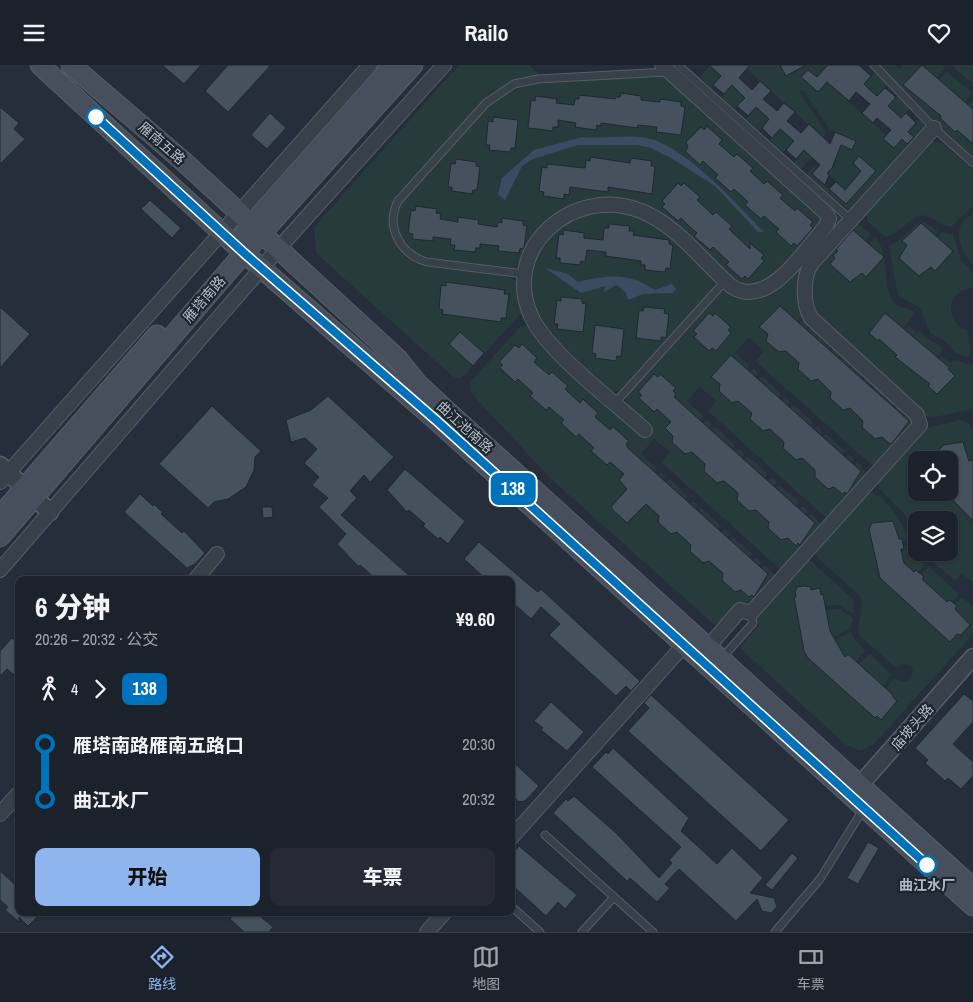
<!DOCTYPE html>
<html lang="zh">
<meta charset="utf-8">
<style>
body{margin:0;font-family:"Archivo Narrow","Noto Sans SC",sans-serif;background:#252a34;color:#f1f3f6;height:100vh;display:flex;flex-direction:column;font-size:19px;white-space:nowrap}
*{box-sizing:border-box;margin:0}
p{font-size:16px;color:#a0a4a9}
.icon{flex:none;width:28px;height:28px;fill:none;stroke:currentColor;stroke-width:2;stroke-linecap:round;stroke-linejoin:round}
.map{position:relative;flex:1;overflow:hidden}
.details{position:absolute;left:15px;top:511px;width:500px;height:340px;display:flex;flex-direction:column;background:#1c222c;border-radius:10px;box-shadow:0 1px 4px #0004,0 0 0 1px #3a3f48}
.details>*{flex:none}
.badge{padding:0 10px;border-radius:8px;font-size:18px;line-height:32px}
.tools{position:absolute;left:908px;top:386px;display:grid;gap:10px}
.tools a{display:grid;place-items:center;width:50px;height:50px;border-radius:10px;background:#1c222c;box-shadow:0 1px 4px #0004,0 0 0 1px #3a3f48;font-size:25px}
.map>.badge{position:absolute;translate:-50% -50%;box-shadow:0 0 0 2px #fff}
.legs{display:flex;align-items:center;gap:8px;height:55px;padding:0 20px;font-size:16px}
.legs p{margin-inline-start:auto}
.summary{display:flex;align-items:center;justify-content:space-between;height:85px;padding:0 20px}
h1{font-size:28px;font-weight:800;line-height:38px}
.button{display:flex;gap:10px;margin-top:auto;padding:10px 20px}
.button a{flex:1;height:58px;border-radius:10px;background:#8fb5ef;color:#111;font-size:20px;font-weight:800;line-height:58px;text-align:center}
.button a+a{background:#252a34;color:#f1f3f6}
ul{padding:0 20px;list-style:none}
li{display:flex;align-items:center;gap:18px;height:55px;font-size:19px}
li i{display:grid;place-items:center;width:8px;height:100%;margin:0 6px;background:currentColor}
li i::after{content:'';width:12px;height:12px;margin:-6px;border:4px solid;border-radius:50%;background:#1c222c}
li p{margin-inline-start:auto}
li:first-child i{background:linear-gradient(#0000 50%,currentColor 0)}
li:last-child i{background:linear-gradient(currentColor 50%,#0000 0)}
header{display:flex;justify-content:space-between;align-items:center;height:65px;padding:0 20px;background:#1c222c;font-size:22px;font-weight:800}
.tabs{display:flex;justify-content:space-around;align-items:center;height:70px;border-top:1px solid #3a3f48;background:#1c222c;font-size:14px;color:#a0a4a9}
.tabs a{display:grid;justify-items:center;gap:2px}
.tabs .current{color:#8fb5ef}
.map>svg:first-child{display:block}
</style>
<header><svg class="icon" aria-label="menu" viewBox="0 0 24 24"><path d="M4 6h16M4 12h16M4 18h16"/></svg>Railo<svg class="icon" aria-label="heart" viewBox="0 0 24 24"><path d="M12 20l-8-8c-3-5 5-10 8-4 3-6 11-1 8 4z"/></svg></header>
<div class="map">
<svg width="973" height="867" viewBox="0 0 973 867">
<rect width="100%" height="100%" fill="#252e3a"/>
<path fill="#273b3c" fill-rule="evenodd" d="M459,0H529L540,10L510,17L491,28L398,128C389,141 385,157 392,172C413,224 501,193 519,220L522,247L465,310L459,314L452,311L316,188L314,162Z
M668,0H674L842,152V155L807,197L803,249L797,256L799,258L804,253L809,260L806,264L808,265L812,261L832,281L829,285L831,286L835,282L841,288L838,293L840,294L844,290L864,309L861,313L863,315L867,311L873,317L870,321L872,323L876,319L896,337L892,341L895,344L899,340L905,346L902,350L904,352L907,348L915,356L874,400H872L755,296L764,286L749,272L735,287L749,300L747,304L750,306L754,304L758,308L756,312L758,314L762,311L781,328L779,332L782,335L786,332L790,337L788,341L790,342L794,340L813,357L811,361L814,364L818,361L822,366L820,370L822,371L826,369L845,386L843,390L846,392L849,390L854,394L852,398L854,400L857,397L867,409L828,452H825L708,346L716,336L700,322L687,336L703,351L701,355L703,358L707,355L712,359L710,363L712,365L716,362L735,380L733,384L735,386L739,384L744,388L742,392L744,394L748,391L767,408L765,413L768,415L772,413L776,417L774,421L776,423L779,420L799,437L796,441L799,444L803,441L808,446L805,449L807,451L811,448L821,460L785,503H779L661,397L670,387L654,374L641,389L657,403L655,407L657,409L661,407L666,411L663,415L666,417L670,414L688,431L686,435L689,438L693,436L698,440L695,444L697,445L702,443L720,460L718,464L721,467L726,465L730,469L727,473L729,474L733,472L752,488L750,493L753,495L757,493L761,497L759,501L761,503L765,500L774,509V514L753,537L741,539L717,562L550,413L472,329L469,323L471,316L519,263L527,260L625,341L627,331L720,228L729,225L751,232L832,159Z
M710,0L721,11L711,23L700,12Z
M742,0H828L817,12L808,5L801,12L818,27L833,10L838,27L886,70L883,74L893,83L902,74L908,80L915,73L908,67L920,54L924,59V66L850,146L848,145L808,111V107L814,101L817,104L812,109L846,139L876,106L859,91L853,98L861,106L845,125L827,108L835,100L825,91L835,67L830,65L803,25L799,27L826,67L819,85L803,102L800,103L794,97L819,69ZM835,67L856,76L852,85L841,80Z
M879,0H895L900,4L903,0H943L944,3L937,12L940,13L947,7L972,27L966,37L968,39L973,34V92L937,59Z
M951,0H973V19Z
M875,7L888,19L877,31L863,20Z
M664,11L667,12L823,151L824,157L769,217L741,222L667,156L583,139L522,198L514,203L431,193L415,187L402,174L398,164L397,149L403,136L485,44L507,27L534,19Z
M732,20L745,33L735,44L721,32Z
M898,30L910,43L898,57L888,41Z
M756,42L770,54L759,66L746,54Z
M780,64L794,76L783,87L770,75Z
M931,76L943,78L973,105V141L951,162C941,160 935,153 926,151C911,147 903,168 886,172L868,157L865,146Z
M591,145L631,147L665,165L716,216L713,223L621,325L610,328L564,287L542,262L530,232L533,194L551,166Z
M973,149V200C964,193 955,170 961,160C963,155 969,152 973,149Z
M919,157L926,158L938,166L928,178L930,180L942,167L953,170L962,197L973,207V223C947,224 943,257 967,265L971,287L968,292L955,288L945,276L930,268L920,243L898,231L889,181L901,174Z
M853,160H860L871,169L859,184L862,186L875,172C890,188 883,218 891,234C897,244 908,241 915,248L904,262L906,264L909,261L917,268L920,266C926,275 938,277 943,285L937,291L939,294L942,291L950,298L954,295L973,300V344L935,352L926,351L817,253L811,243L812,206Z
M960,355L969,358L973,369V518L962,508L955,516L923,488H949V455H916V475L904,448L879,424L877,419L926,363ZM916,395H949V428H916Z
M867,428C885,426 903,460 909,474L903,477V480H911L917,491L925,499L919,507L921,509L929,502L959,529L952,537L955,539L962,532L973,541V569L874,679L861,686L846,680L740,583L759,560L755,553L805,496H811L854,535L853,549L839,540L823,541L824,545L840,544L853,553L851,563L834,572L836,574L851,567L855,575L865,585L855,598L857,600L870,589L892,610L882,622L884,625L895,613L903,617L911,614L913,606L911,601L903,599L896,603L859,570C856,557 865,545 860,531L818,493L815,488Z"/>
<path fill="#3b4b62" d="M582,72C603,74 627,69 647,73C685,81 737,139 764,167H758L715,121L671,93L651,83L638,80H578L533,94L522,101L505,135L498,129L502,113L534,85Z
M545,203L568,209L578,217C608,210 628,207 655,225L672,219L676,224L673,228L643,229L628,235L626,228L617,220L604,227L605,221L581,228Z"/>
<path fill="#46515e" stroke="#1f2731" d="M162,0H201L184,19Z
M228,0H271L228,47L205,26Z
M709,0H750L739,13L752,25L760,16L771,26L763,34L777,46L784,38L795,47L787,56L801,68L809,59L830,79L835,67L856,76L852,85L841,80L832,103L827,108L829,110L825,120L812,109L820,100L804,85L796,94L786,85L794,76L780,64L772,73L762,63L769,54L756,42L748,51L737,41L745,33L732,20L724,29L713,20L721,11Z
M780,0H806L786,11Z
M828,0H859L871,11L864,19L870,25L877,31L885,23L896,32L888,41L901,53L906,48L916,58L908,67L914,72L907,79L902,74L894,83L883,74L891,65L877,53L873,58L862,48L870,39L856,27L849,36L827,17L818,27L801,12L808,5L817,12Z
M922,0L973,44V79L957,65L955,67L940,53L941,51L903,20Z
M621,28L641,31V35L660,37V34L681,37V41L685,42L681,70L656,67L657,62L638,60L637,63L601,58V61L597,60L596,65L575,62L576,58L558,55V62H553V66L528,63L531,35L535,36L536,31L557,34L556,38L574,40L575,34H579V30L615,34L616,32H620Z
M0,42L19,58L14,64L25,74L0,99Z
M270,48L286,63L267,84L251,70Z
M493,52L518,55L515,83H511L510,87L489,85L490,80H486L488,56L493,57Z
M707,61L722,75L719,79L734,92L737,89L753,103L750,106L764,119L767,116L783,130L780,133L795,146L797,143L813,157L810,160L813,163L797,181L794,178L791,181L776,167L779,164L764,151L761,154L745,140L748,137L734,124L731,127L715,113L718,110L703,96L700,100L685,86L688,82L686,77L701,62L704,65Z
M859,91L876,106L846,139L829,124L836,117L845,125L861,106L853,98Z
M591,92L630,98L631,93L652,96L651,101H655L652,129L608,122V127L570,122L569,130L564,129V134L543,131L544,127L539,126L542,102L547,103V99L585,103L586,95L590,96Z
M456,94L476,97V101L480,102L477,125H473L472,129L452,126V122H448L451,98L455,99Z
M678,118L681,121L684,118L700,132L697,135L713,150L716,147L732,161L729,164L750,184V178L764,190L761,193L764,196L748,214L745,211L742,214L726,200L729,197L713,182L710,185L694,171L697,168L690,162L681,153L678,156L662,142L665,139L662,136Z
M150,135L181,163L172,173L141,144Z
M416,141L437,144L436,148L441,149L440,154L458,157V152L479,155L478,159L497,162L498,157L502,158V153L523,156V160L527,161L524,183L520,184L519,188L498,186L499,181L480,179V183H476L475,187L454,185L455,180H450L451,174L433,172V176L412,174L413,169L408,168L411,145L415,146Z
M921,158L953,186L935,206L931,202L919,211L899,193L907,180L902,176Z
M609,159L630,161L629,166H634L633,170L669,175V179L673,180L670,204L666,203L665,207L645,205V200H641V196L605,191L606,187L587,185L585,197L581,196L580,200L560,198V193H556L559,169L563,170L564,165L584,168V173L603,175L604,163H609Z
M853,165L884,192L866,212L862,208L850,217L830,199L835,193L833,191L838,186L836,184Z
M446,217L505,225L504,229H509L506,253H501V257L442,249L443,245L439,244L441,220L446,221Z
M561,232L582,234V238L586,239L583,267L557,264L558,259H554L557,235L561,236Z
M780,241L909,356L893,377L890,379L882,372L875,374L862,362L863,356L850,343L843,345L830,333L831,327L818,314L811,316L798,304L799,298L786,286L779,287L766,276L768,269L759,262Z
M0,242L30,269L0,303Z
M644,242L665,244L664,248L669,249L666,273L661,272V276L636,273L639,245L643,246Z
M709,248L713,251L715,248L731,262L728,265L731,268L716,286L712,283L709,286L694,272L697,269L693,266Z
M885,248L950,303L948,304L955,311L937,329L928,321L930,319L895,292L897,290L879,274L878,276L869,268Z
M595,260L624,264L621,292L617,291L616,296L595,293L596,289L592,288Z
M460,267L484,288L473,301L449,279Z
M522,279L537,293L534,297L549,310L552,307L568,321L565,324L580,338L583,334L598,348L595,352L610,365L613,362L629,376L626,379L628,383L768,509L754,532L752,530L749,532L741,525L735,527L722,515L723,508L709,496L703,498L690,486L691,480L677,467L671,469L658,457L659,451L646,439L627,458L612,444L611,442L627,424L619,415L624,409L610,397L607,400L591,386L594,383L579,369L576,372L561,358L564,355L549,342L546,345L530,331L533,328L518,314L515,317L500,303L503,300L499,297L515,280L519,283Z
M731,290L861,406L847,429L845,427L842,429L834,422L828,424L815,412V405L802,393L796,395L783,383L784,377L770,364L763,366L750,354L752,348L738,336L732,338L719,326L720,319L711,312Z
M654,309L658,312L660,309L676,323L673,326L676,329L674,332L815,458L800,480L798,478L796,481L788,473L781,475L768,463L769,457L756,445L749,446L737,435L738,428L724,416L717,418L704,406L705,399L692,387L685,389L672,377L673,371L665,363L671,357L657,344L654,347L639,333L642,330L638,327Z
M328,331L394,392L370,417L364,410L350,426L357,433L341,450L414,515H377L360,500L359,502L337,479L346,469L319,442L328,433L312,420L319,412L304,398L317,384L305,373L291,377L286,355L311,345Z
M212,341L261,386L255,392L254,405L246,422L228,434L214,437L208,443L159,399Z
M963,377L969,396L973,395V456L949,431V395H942L939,385L943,380Z
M405,404L465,456L448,479L440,472L438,474L423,461L425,459L409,445L407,447L387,425Z
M140,429L153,441L154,439L163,448L161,449L182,468L184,466L205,488L195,499L187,503L124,447Z
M262,442H272L273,452L263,453Z
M893,456L899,474H902L904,484H901L904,498L914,507L916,505L924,512L922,514L947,537L950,535L957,541L955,544L970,560L961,570L957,569L950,577L880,513L869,464L872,458Z
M479,477L528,519L538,527L541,524L640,616L631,626L626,621L616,631L549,570L560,559L541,542L531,554L511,536V515H487L464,494Z
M804,521L811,522V525L820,523L821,530L823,529L830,566L845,592L848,589L893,630L892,631L897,636L881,655L877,651L875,653L808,593L804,586L794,532H796L795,526L797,522Z
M12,573L19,580V614L7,604L0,611V586Z
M964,629L973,636V657L953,679L973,697V711L961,724L948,713L945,716L925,698L928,695L915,683Z
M651,630L789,755L761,786L628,666L649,643L644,638Z
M551,637L584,667L567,686L541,665L543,663L534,656Z
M613,683L689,753L681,766L717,799L732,783L763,813L750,828L774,833L777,842L771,848L762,846L757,834L736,856L679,804L665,819L670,823L657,837L630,813L627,816L553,748L566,734L568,736L574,731L616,768L659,813L672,798L669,795L681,782L592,702L606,687L608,689Z
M511,695L539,721L525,736L518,737L511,726Z
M868,777L879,783L858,819L847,813Z
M519,781L577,830L565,844L558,837L546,851L511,819V790Z
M792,788L798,793L772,825L765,820Z
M0,806L19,823V848H41L28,861L19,852V857L5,845L8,842L0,835Z
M235,848H265L261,852L273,862L269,867H244L230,854Z"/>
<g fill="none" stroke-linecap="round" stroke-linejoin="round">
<g stroke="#565e68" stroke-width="9">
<path id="service" d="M678,0L851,155
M874,0L934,63L973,98
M525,209L427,197C400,189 385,162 398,136L486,38L514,19L538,14L667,7
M615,338L725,216
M722,593L753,558L751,548
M545,770L653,867
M511,841L540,867
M582,867L614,832
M775,867L820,814L864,743"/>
</g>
<g stroke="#565e68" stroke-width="16">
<path id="minor" d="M645,365C613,336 550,289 532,253C499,183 574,119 641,146C677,160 702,196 731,221C767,246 805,185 826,161L829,154L826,148L662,0
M0,417L370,0
M0,505L278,184L444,0
M195,515L217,489
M708,582L740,545L751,548L920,360L917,350L811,253C803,240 802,211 812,198L934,63
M0,749L19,728
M511,773L684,580
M427,867L444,848"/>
</g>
<g stroke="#565e68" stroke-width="19">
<path id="tertiary" d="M0,400L50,447
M852,729L973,592"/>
</g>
<g stroke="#565e68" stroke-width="21">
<path id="secondary" d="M40,0L244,188L437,356L973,841
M71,0L184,97L398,294L418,319L446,345L973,823
M245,167L393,0
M0,451L157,270
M0,472L244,188L413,0"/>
</g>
<use href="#service" stroke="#38404a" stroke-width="7"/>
<use href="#minor" stroke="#38404a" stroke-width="14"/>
<use href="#tertiary" stroke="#38404a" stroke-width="16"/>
<use href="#secondary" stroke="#474f5d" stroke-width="19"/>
</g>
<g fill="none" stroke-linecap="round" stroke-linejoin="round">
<g stroke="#fff" stroke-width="11">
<path id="line-1" d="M96,52L244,188L437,356L927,800"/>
</g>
<use href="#line-1" stroke="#0072bc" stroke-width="8"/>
</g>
<g fill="#fff" stroke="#0072bc" stroke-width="2.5">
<circle cx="96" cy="52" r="9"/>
<circle cx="927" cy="800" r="9"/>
</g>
<g text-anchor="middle" stroke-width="4.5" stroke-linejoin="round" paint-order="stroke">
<g font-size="14" fill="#b4bbc6" stroke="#1d252f">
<text transform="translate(162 78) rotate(41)" y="5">雁南五路</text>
<text transform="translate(204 234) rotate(-49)" y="5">雁塔南路</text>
<text transform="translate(465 362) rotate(42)" y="5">曲江池南路</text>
<text transform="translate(912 662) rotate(-49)" y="5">庙坡头路</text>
</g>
<g font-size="14" font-weight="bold" fill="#b4bbc6" stroke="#1d252f">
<text x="927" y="825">曲江水厂</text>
</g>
</g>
</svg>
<div class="tools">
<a><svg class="icon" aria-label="locate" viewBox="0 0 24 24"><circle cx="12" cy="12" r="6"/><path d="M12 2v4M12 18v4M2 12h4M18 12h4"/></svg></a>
<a><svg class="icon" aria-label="layers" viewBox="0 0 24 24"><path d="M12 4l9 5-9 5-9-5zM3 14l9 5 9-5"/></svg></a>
</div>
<b class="badge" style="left:513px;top:424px;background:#0072bc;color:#fff">138</b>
<section class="details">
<div class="summary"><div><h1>6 分钟</h1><p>20:26 – 20:32 · 公交</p></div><b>¥9.60</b></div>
<div class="legs"><svg class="icon" aria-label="walk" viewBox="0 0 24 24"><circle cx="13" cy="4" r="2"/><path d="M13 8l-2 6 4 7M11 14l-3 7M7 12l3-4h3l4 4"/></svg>4<svg class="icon" aria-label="forward" viewBox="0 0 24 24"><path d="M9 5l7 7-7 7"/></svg><b class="badge" style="background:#0072bc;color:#fff">138</b></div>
<ul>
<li><i style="color:#0072bc"></i><b>雁塔南路雁南五路口</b><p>20:30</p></li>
<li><i style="color:#0072bc"></i><b>曲江水厂</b><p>20:32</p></li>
</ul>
<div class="button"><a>开始</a><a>车票</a></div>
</section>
</div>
<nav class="tabs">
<a class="current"><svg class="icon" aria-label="directions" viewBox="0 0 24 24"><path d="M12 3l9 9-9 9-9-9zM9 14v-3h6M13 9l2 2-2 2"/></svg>路线</a>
<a><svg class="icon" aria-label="map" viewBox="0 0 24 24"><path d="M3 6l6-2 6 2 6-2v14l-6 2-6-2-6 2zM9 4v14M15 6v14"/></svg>地图</a>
<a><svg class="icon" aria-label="tickets" viewBox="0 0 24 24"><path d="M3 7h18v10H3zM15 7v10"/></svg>车票</a>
</nav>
